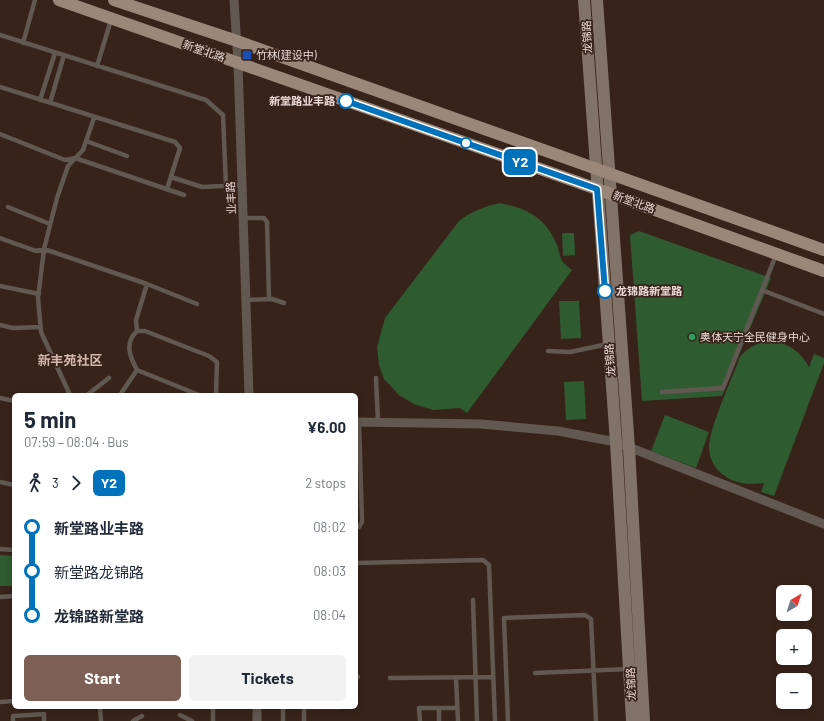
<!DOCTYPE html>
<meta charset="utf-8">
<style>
body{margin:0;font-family:Barlow,"Noto Sans SC",sans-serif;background:#f2f2f3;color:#1f2937;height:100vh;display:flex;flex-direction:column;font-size:15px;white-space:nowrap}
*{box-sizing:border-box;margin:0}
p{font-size:13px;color:#747a83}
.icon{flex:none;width:22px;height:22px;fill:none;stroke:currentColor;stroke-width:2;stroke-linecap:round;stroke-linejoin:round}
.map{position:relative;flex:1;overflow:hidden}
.drawer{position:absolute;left:12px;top:393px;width:346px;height:316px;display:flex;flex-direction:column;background:#fff;border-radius:6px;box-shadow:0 2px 6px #0003}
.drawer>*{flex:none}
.badge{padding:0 8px;border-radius:6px;font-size:14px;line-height:26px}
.needle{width:26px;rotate:39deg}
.buttons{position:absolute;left:776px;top:585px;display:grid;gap:8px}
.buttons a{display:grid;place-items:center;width:36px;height:36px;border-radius:6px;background:#fff;box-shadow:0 2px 6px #0003;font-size:20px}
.map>.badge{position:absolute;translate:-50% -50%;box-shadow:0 0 0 2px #fff}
.legs{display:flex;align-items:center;gap:6px;height:44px;padding:0 12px;font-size:13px}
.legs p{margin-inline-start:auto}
.head{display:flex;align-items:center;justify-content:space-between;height:68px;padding:0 12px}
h1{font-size:22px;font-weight:700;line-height:30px}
.primary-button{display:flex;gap:8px;margin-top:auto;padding:8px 12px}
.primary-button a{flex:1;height:46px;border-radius:6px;background:#7d5f56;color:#fff;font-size:16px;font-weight:700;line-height:46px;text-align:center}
.primary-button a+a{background:#f2f2f3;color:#1f2937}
ul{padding:0 12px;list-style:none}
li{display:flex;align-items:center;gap:14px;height:44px;font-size:15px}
li i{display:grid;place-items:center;width:6px;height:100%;margin:0 5px;background:currentColor}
li i::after{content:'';width:10px;height:10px;margin:-5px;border:3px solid;border-radius:50%;background:#fff}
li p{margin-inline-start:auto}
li:first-child i{background:linear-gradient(#0000 50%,currentColor 0)}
li:last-child i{background:linear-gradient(currentColor 50%,#0000 0)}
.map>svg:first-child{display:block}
</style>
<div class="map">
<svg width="824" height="721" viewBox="0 0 824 721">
<rect width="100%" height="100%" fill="#38231a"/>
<path fill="#2f5b31" d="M500,203C528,209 545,217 557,245C562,260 558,259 572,270L467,413L460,408L433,410L414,404L399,395L384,379L379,365L377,347L385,318L459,221C472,211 484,207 500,203Z
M639,231L771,278L722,396L642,401L630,235Z
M562,233H574L575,255L563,256Z
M559,301H579L581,338L561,339Z
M771,341C790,344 800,351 809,367L814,354L824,358V363L774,496L761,492L764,483C747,485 734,484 721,473C714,467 710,459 709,449C707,433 733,376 740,357C749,346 757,343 771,341Z
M584,381L586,419L566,420L564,382Z
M665,415L709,432L696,468L651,451Z
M0,555L14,556V586H0Z"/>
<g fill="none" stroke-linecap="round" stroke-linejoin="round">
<path stroke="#625852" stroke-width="4.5" d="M0,35L206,100L223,115L226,186
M23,43L35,0
M97,66L111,20
M0,87L175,142L180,148L167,189
M40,100L55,53
M50,103L64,55
M0,134L65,160L75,158L184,195
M86,141L127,156
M171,177L202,187L242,185
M8,207L50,224
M243,218H264L267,222L269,299
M0,238L36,251L44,249L147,284L197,304
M0,286L39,294
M762,290L824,314
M246,300L272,299L284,303
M0,325L13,328L41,327
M137,331L136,320L147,284
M711,339H743
M548,351L570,352L608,344
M376,378L378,422
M662,392L723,388L776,255
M70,395L41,332L38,298L44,249L57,198L68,166L83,150L94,118
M87,395L109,378
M120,395L137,370
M199,395L137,370C130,357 124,343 137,331H145L209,356L217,362L216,395
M0,398L14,401
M0,482L14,485
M356,527H359L362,522L359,422
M0,549L14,550
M356,563L483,560L489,565L495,721
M0,597L14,596
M473,600L477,721
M535,673L629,669
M356,677H358
M390,678L493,677
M456,678L458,721
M0,702L14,701
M100,707L101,721
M283,707V721
M304,707H340
M304,707V721
M439,708V721
M180,715L192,721
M13,721V716L44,714V721
M133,721L142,716
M213,721V707
M420,721L419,708H457
M508,721L504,618L585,615L591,619L596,721"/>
<path stroke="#625852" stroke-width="9" d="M234,0L238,63L249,395
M356,422L481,424L558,431L616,442L824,524
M257,707V721"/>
<path stroke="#827368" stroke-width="12" d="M584,0L616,442L632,721
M597,0L629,448L644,721"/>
<path stroke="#9b877a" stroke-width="12" d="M59,0L597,189L824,271
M114,0L237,41L824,250"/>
</g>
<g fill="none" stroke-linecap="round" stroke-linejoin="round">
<g stroke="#fff" stroke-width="9">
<path id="line-1" d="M346,101L597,189L605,291"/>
</g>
<use href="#line-1" stroke="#0072bc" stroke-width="6"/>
</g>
<rect fill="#1a4fb4" stroke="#38231a" stroke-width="1.5" x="242" y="50" width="10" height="10" rx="2"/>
<g fill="#fff" stroke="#0072bc" stroke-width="2">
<circle cx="346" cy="101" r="7"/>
<circle cx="466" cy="143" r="5"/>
<circle cx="605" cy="291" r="7"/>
</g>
<circle fill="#2e9e5b" stroke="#38231a" stroke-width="1.5" cx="692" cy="337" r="4"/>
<g text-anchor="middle" stroke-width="3.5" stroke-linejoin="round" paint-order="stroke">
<g font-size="11" fill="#eadbd5" stroke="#38231a">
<text transform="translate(587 37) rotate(-93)" y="4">龙锦路</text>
<text transform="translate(204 51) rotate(19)" y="4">新堂北路</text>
<text transform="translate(231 198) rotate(-92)" y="4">业丰路</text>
<text transform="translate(634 202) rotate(20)" y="4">新堂北路</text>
<text transform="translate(610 360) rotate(-94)" y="4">龙锦路</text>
<text transform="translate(631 684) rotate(-92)" y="4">龙锦路</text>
</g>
<g font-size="11" fill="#eadbd5" stroke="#38231a" text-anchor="start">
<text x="256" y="59">竹林(建设中)</text>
<text x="700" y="341">奥体天宁全民健身中心</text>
</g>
<g font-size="11" font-weight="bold" fill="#eadbd5" stroke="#38231a" text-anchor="end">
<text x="335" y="105">新堂路业丰路</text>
<text x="616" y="295" text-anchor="start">龙锦路新堂路</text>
</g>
<g font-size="13" font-weight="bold" fill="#d3b7ac" stroke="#38231a">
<text x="70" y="365">新丰苑社区</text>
</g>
</g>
</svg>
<div class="buttons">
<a><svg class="needle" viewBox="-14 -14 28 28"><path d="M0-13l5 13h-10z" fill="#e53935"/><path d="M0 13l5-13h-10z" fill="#747a83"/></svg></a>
<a>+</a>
<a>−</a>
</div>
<b class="badge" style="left:520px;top:162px;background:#0072bc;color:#fff">Y2</b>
<section class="drawer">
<div class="head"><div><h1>5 min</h1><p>07:59 – 08:04 · Bus</p></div><b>¥6.00</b></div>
<div class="legs"><svg class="icon" aria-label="walk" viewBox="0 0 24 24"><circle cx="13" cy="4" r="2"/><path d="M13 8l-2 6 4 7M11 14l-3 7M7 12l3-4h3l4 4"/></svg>3<svg class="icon" aria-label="forward" viewBox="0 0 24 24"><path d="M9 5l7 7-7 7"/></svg><b class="badge" style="background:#0072bc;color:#fff">Y2</b><p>2 stops</p></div>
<ul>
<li><i style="color:#0072bc"></i><b>新堂路业丰路</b><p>08:02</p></li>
<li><i style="color:#0072bc"></i><span>新堂路龙锦路</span><p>08:03</p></li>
<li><i style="color:#0072bc"></i><b>龙锦路新堂路</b><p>08:04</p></li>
</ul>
<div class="primary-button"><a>Start</a><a>Tickets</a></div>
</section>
</div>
